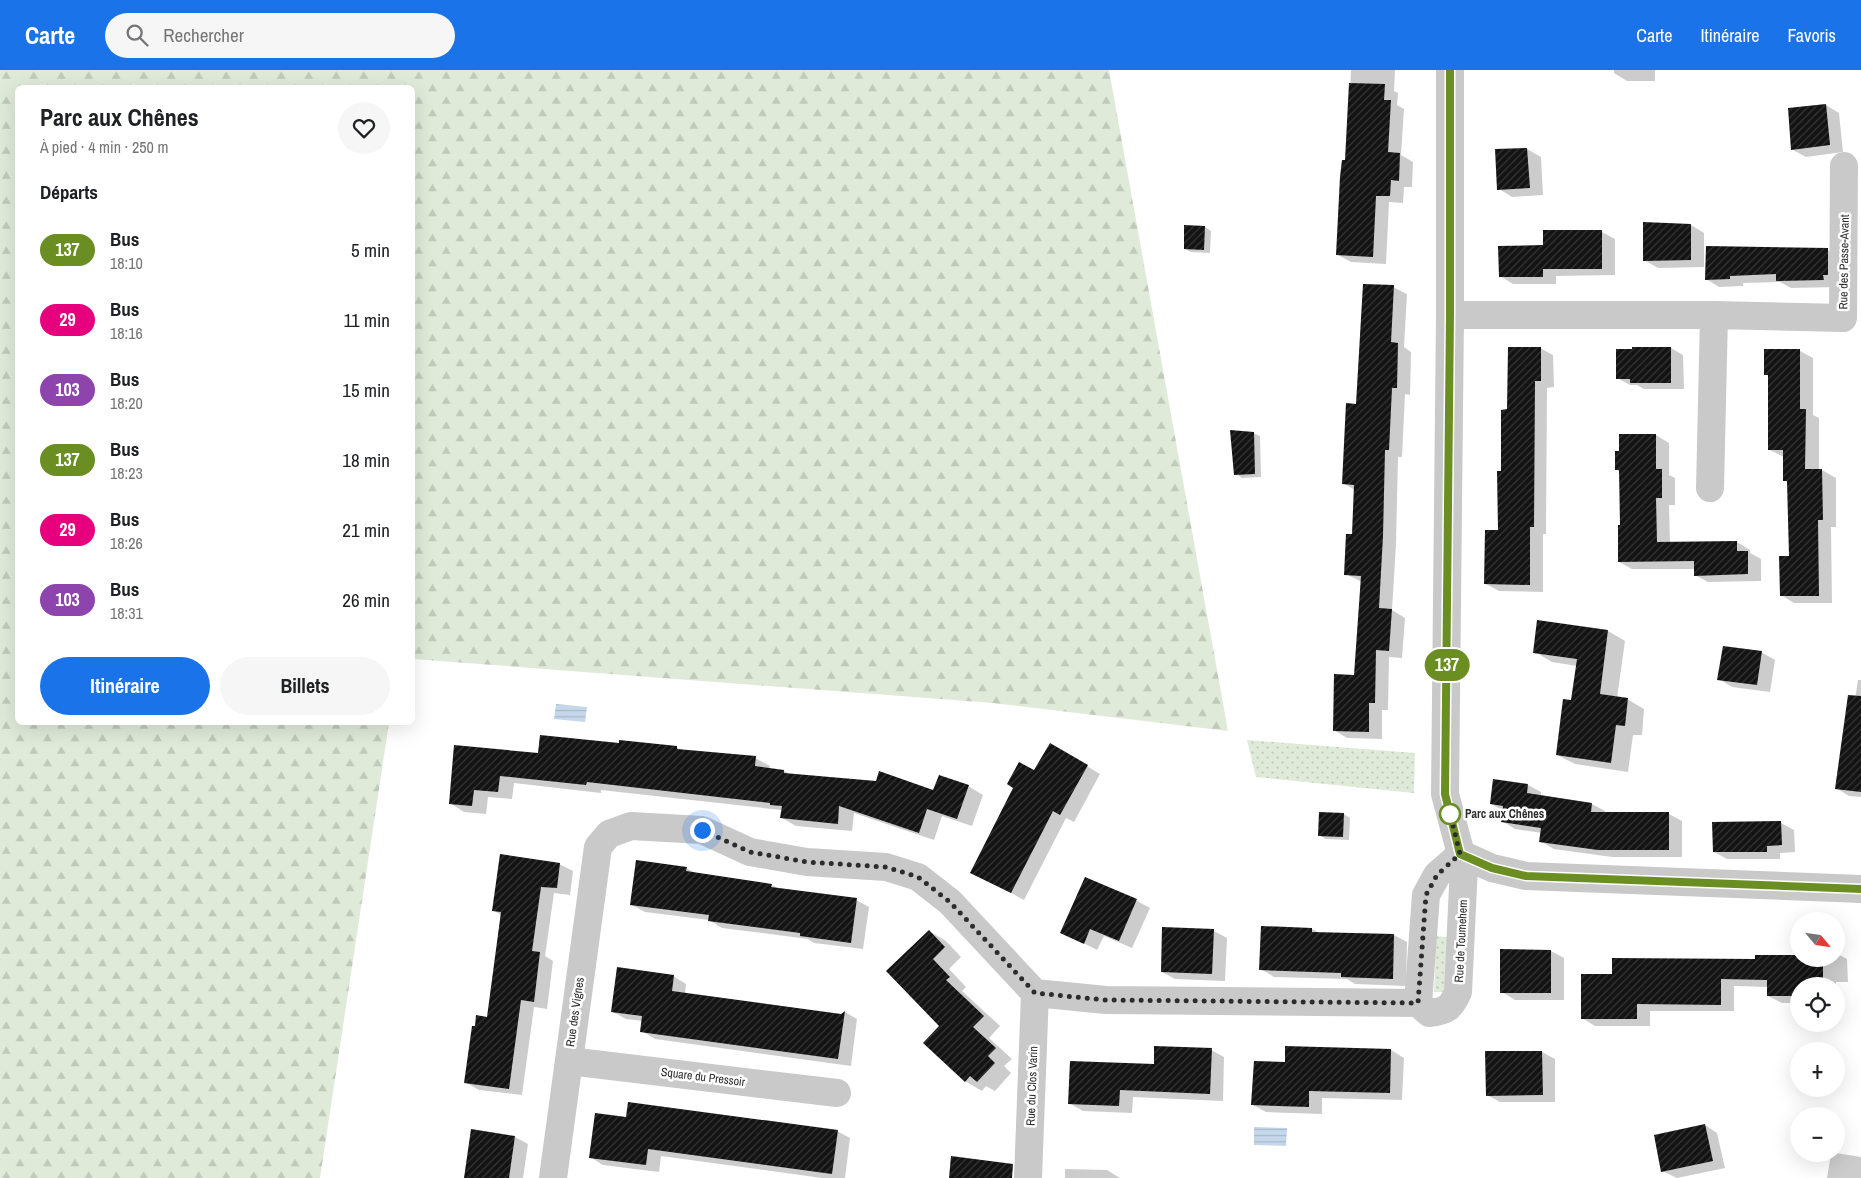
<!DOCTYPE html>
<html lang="fr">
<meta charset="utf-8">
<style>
body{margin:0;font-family:"Archivo Narrow",sans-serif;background:#f6f6f6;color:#202124;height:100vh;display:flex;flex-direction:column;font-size:19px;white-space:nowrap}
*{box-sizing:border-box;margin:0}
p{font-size:16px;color:#757577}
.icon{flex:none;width:28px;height:28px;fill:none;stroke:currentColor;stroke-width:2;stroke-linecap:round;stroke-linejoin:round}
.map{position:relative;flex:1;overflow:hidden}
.sheet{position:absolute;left:15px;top:15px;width:400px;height:640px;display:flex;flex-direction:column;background:#fff;border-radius:8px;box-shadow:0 5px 20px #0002}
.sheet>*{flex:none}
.badge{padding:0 10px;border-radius:16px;font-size:18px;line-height:32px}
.needle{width:32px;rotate:119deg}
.buttons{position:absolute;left:1790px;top:842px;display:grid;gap:10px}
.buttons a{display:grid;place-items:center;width:55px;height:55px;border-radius:50%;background:#fff;box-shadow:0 5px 20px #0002;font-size:25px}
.you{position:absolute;width:25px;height:25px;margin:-12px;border:4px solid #fff;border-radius:50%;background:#1a73e8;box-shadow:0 0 0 8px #1a73e833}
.map>.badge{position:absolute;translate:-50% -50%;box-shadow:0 0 0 2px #fff}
h2{padding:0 25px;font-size:19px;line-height:45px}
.round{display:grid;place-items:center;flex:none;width:52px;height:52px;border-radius:26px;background:#f6f6f6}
.head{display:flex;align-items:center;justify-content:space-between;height:85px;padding:0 25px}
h1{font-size:24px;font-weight:700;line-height:38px}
.cta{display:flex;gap:10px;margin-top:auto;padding:10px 25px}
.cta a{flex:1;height:58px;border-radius:30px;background:#1a73e8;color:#fff;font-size:20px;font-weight:700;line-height:58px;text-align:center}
.cta a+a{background:#f6f6f6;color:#202124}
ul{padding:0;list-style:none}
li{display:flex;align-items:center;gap:15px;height:70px;padding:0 25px}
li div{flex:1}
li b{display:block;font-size:19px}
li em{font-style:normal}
li .badge{min-width:55px;font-weight:700;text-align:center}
header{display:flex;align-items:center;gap:30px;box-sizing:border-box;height:70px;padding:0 25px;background:#1a73e8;color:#fff}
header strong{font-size:24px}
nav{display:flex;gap:28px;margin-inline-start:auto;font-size:18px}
.search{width:350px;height:45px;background:#f6f6f6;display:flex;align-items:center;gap:12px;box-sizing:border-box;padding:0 18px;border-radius:28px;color:#757577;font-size:19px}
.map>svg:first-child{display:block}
</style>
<header>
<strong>Carte</strong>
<div class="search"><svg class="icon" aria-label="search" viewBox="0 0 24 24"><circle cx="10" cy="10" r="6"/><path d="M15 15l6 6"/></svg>Rechercher</div>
<nav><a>Carte</a><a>Itinéraire</a><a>Favoris</a></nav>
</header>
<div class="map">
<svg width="1861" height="1108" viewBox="0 0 1861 1108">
<defs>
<pattern id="grass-dots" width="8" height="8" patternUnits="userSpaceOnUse" patternTransform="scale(1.25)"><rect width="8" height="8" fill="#e0ead9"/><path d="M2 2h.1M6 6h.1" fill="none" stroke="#c0c9ba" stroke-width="1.8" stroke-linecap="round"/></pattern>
<pattern id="forest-firs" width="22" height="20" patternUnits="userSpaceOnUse" patternTransform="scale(1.25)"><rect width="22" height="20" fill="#e0ead9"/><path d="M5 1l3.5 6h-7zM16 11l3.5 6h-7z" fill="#c0c9ba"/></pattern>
<pattern id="water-rules" width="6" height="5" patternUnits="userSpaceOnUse" patternTransform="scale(1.25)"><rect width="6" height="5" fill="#c5d7ea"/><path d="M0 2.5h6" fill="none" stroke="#a9b9c9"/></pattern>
<pattern id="building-hatch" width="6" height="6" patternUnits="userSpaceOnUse" patternTransform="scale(1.25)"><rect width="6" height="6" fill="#131313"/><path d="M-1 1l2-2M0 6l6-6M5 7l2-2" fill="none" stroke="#363636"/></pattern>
</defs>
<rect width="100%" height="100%" fill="#fff"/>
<path fill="url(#grass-dots)" d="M1247,670L1415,683L1414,723L1256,707Z
M1436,866L1454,868L1450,922H1434Z"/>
<path fill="url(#forest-firs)" d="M0,0H1109L1228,661L993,633L413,589L412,18H18V652L389,653L320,1108H0Z"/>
<path fill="url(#water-rules)" d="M556,634L587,637L585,652L554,649Z
M1254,1057L1287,1058L1286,1076L1254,1075Z"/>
<path fill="#0003" d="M1351,0H1395L1394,21L1398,23L1397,35L1404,39L1401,85L1413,92L1412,117H1404L1403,133L1389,132L1386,194L1351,192L1338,185L1348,63Z
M1614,0H1655V11H1627L1614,3Z
M1826,35L1839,43L1843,82L1806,87L1793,80Z
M1527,79L1541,87L1543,125L1512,127L1499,119L1496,81Z
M1691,155L1704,163V197L1658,198L1644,190Z
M1205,157L1211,161L1210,183L1191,182L1185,179Z
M1602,162L1615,169V205L1556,206V214H1513L1500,206L1544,176Z
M1827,180L1841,187L1836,217L1791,218L1780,212L1743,213V216L1719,217L1706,209Z
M1393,217L1407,224L1404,277L1411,282L1410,325L1405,324L1402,387H1398L1396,474L1392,540L1405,548L1402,588L1389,587L1388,640H1382V669L1347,668L1334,660L1356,606L1362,512L1346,504L1353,465L1355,420L1343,413L1357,335Z
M1540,278L1553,285L1554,317L1547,318L1546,464H1543V522L1499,521L1486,514L1499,461L1502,403L1509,341Z
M1671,278L1683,285L1684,319H1644L1637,315H1630L1617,308Z
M1800,281L1813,288V345L1819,348V400H1822L1836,408V457H1831L1832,533H1794L1781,525L1790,487L1789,413L1784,410V387L1770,380L1769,306L1765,304Z
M1253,363L1260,366L1261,407L1242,408L1236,404Z
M1656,365L1669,373V405L1675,408V435H1669L1670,473L1737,472L1750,480V483L1761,489V511L1708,512L1695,505V499H1632L1619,492L1621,456L1620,402L1617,400L1620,382Z
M1538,552L1608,561L1625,571L1617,628L1627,629L1644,639L1642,665H1633L1628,702L1575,694L1557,685L1572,631L1577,596L1552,592L1535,582Z
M1761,582L1775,590L1770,622L1732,617L1719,609Z
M1858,610H1861V727L1849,726L1836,718L1853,642Z
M620,674L676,677L683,681L755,688L770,696L769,699L784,701L790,704L934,721L968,716L983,725L972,756L942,746L934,770L854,743L852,761L796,756L782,748V741L781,740L601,720V723L514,713L512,729L488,727L486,744L464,742L450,733L455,676L539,685Z
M1050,674L1100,704L1074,752L1066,748L1024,830L985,809L1015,718L1034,702Z
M1494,710L1528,715L1541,722V726L1592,734L1605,741V744H1669L1682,751V787H1612L1554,779L1540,771L1542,763L1515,759L1502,751L1504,741L1491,734Z
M1344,744L1350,748L1349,770L1326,769L1319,765Z
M1781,753L1794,760L1795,782L1780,783V789H1727L1714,782Z
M559,794L573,801L570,825L554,823L545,886L553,891L547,939L534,937L522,1025L479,1020L465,1012L476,958L488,948L501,845L493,840Z
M686,798L697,804L772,815L779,819L856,830L869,837L863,879L814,873L808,869L722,858L709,850L645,842L632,835Z
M1085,809L1137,831L1150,838L1132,878L1104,866L1097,880L1062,862Z
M1312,859L1320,863L1394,865L1407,872L1406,916L1355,914L1347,909L1274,907L1261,899Z
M929,861L946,871L961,887L949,899L966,917L962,921L1000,956L989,968L1012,989L1004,996L1011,1003L995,1021L986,1016L982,1021L965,1011L941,956Z
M1214,861L1227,868L1225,911L1175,909L1162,902Z
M1551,881L1564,888V930H1515L1502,922Z
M1795,883H1799V889H1836V883L1847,889L1848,912H1836V916H1799V933H1782L1768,926V917L1734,916V941H1650V956H1595L1582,948L1614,906L1795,886Z
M673,906L686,914L685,924L841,946L845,942L857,949L851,996L655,969L642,961L643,951L626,949L613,942Z
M1211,980L1224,987L1223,1031L1133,1027L1132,1043L1083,1041L1069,1033L1155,995Z
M1391,980L1404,988L1402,1030L1322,1028V1044L1266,1042L1253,1035L1286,993Z
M1542,982L1555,989V1032H1500L1487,1025Z
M627,1048L837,1061L850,1068L845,1108H822L661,1086L659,1102L603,1095L590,1087Z
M1705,1055L1717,1063L1725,1098L1677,1108L1662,1101Z
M515,1067L528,1074L523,1108H465Z
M1836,1083L1861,1087V1108H1827L1831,1084Z
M1065,1099L1107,1100L1120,1108H1065Z"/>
<path fill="url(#building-hatch)" d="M1349,13L1385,14L1384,30H1391L1388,82L1400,83L1399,111L1391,110L1390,126H1376L1373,187L1336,185L1340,107L1342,90H1345Z
M1826,34L1830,75L1791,80L1788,38Z
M1527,78L1530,118L1497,120L1495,79Z
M1643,152L1691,154V190L1643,191Z
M1184,155L1205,156L1204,180L1184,179Z
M1543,160H1602V199H1543V207H1499L1498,176L1543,175Z
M1706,176L1828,178V205H1823L1824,210L1776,211V204L1730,206V209L1705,210Z
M1363,214L1394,215L1391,272L1398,273L1397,318H1392L1389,380H1385L1383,466L1379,538L1392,539L1389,581L1376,580L1375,633H1369V662L1333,661L1334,604L1354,605L1361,506L1344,505L1346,464H1352L1354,415L1342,414L1346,333L1356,334Z
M1508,277H1541V311H1535L1534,457H1530V515L1484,514L1485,460H1498L1497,401H1501V340L1507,339Z
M1632,277H1671V313H1630V309H1616V279H1632Z
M1764,279H1800V339H1806L1805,399H1822L1823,450H1818L1819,526H1780L1779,486H1789L1787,411H1783V380H1768V305H1764Z
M1230,360L1254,362L1255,404L1234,405Z
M1619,364H1656V399H1662V428H1656L1657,472L1737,471V481H1748V504L1694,506V491L1618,492V455H1620L1619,400H1615V381H1619Z
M1537,550L1608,560L1600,624L1628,628L1625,656L1616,655L1611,693L1556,685L1563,629L1571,630L1577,589L1533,583Z
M1723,576L1762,581L1757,615L1717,610Z
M1848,625L1861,626V722L1835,719Z
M540,665L619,673V670L677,676V679L756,686L755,696L784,700V703L876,711L879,701L933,720L939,705L969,715L957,749L927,739L919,763L839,736L838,754L780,748L782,736L770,735V733L587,712L586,715L500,706L498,722L474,720L472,736L449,734L454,675L538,683Z
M1050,673L1088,695L1060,745L1053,741L1011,823L970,803L1013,718L1007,714L1019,692L1034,700Z
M1493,709L1528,714L1527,723L1592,733L1591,742H1669V780H1598L1539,772L1541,758L1501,752L1503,736L1490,734Z
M1319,742L1344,743L1343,767L1318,766Z
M1781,751L1782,775L1767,776V782H1713L1712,752Z
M500,784L560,793L557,818L541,817L532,881L540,882L534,932L521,930L509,1019L464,1013L472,956H475L476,945L487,947L501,842L492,841Z
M636,790L687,797L686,801L772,814L771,817L857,828L851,873L800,866V863L708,851L709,845L630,835Z
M1085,807L1137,829L1119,871L1090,859L1084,874L1060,863Z
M1261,856L1312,858V862L1394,864L1393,909L1341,907V903L1259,900Z
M1162,857L1214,859L1212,904L1161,902Z
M929,860L945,877L933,889L950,907L946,910L984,946L973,957L996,978L988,986L995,993L977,1012L970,1006L965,1012L923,973L939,956L886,901Z
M1500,879L1551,880V923H1500Z
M1755,885H1799V889H1823V916H1799V923H1796V926H1767V910L1721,909V935L1637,934V949H1581V904H1612V888L1755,889Z
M617,897L674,905L672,921L841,944L845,941L838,989L640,962L642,946L611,942Z
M1154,976L1212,978L1210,1024L1120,1020L1119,1036L1068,1034L1070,991L1154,994Z
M1285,976L1391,979L1390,1023L1309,1021V1037L1251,1035L1254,991L1285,992Z
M1485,981H1542L1543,1025L1486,1026Z
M628,1032L838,1060L832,1104L648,1079L646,1095L589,1088L595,1043L626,1047Z
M1705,1054L1713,1091L1661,1102L1654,1065Z
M471,1059L515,1066L509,1108H464Z
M951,1086L1013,1094L1012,1108H949Z"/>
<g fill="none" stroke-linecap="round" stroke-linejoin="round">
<path stroke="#c9c9c9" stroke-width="28" d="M1450,0V245L1445,724L1461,784L1492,798L1526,806L1861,819
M1450,245H1714L1843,248L1844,96
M1710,418L1714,245
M1461,784L1464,795L1458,922C1451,938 1447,941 1429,943L1418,933L1426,825L1437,805Z
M569,991L837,1023
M553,1108L598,777L609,764L631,756L702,760L750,782L807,792L886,797L918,807L950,832L1035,923L1106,930L1418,933
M1028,1108L1035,923"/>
</g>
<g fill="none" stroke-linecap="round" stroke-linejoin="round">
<g stroke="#fff" stroke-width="11">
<path id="line" d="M1450,0V245L1445,724L1460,784L1492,798L1526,806L1861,819"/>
</g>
<use href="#line" stroke="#6b8e23" stroke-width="8"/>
<path stroke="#2c2c2c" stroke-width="5" stroke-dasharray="0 9" d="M702,760L750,782L807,792L886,797L918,807L950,832L1035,923L1106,930L1418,933L1426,825L1437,805L1460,784L1449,739L1450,744"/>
</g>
<circle fill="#fff" stroke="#6b8e23" stroke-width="2.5" cx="1450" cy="744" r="10"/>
<g text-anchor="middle" stroke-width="5" stroke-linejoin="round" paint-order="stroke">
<g font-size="12" fill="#2c2c2c" stroke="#fff">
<text transform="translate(1844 192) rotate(-89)" y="4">Rue des Passe-Avant</text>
<text transform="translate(1461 871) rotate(-87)" y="4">Rue de Toumehem</text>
<text transform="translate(575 942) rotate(-82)" y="4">Rue des Vignes</text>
<text transform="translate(703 1007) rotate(7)" y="4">Square du Pressoir</text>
<text transform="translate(1032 1016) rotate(-88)" y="4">Rue du Clos Varin</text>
</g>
<g font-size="12" font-weight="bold" fill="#2c2c2c" stroke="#fff" text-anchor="start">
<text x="1465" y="748">Parc aux Chênes</text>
</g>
</g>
</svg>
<div class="buttons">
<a><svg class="needle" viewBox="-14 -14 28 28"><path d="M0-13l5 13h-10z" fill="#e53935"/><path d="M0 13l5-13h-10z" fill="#757577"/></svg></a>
<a><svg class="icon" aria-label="locate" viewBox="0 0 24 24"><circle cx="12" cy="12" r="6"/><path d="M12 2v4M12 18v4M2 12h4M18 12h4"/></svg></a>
<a>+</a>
<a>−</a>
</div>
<div class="you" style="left:702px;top:760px"></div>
<b class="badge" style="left:1447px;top:595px;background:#6b8e23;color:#fff">137</b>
<section class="sheet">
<div class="head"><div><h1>Parc aux Chênes</h1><p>À pied · 4 min · 250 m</p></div><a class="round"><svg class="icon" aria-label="heart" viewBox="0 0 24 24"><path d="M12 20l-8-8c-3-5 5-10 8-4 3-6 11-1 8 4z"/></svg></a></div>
<h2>Départs</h2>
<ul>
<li><span class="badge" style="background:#6b8e23;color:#fff">137</span><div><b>Bus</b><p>18:10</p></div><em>5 min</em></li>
<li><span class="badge" style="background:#e6007e;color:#fff">29</span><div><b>Bus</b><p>18:16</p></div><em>11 min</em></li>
<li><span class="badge" style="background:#8e44ad;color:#fff">103</span><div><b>Bus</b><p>18:20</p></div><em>15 min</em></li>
<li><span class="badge" style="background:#6b8e23;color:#fff">137</span><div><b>Bus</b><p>18:23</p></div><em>18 min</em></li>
<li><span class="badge" style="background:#e6007e;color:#fff">29</span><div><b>Bus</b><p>18:26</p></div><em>21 min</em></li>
<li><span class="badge" style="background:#8e44ad;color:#fff">103</span><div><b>Bus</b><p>18:31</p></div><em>26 min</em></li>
</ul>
<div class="cta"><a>Itinéraire</a><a>Billets</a></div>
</section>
</div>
